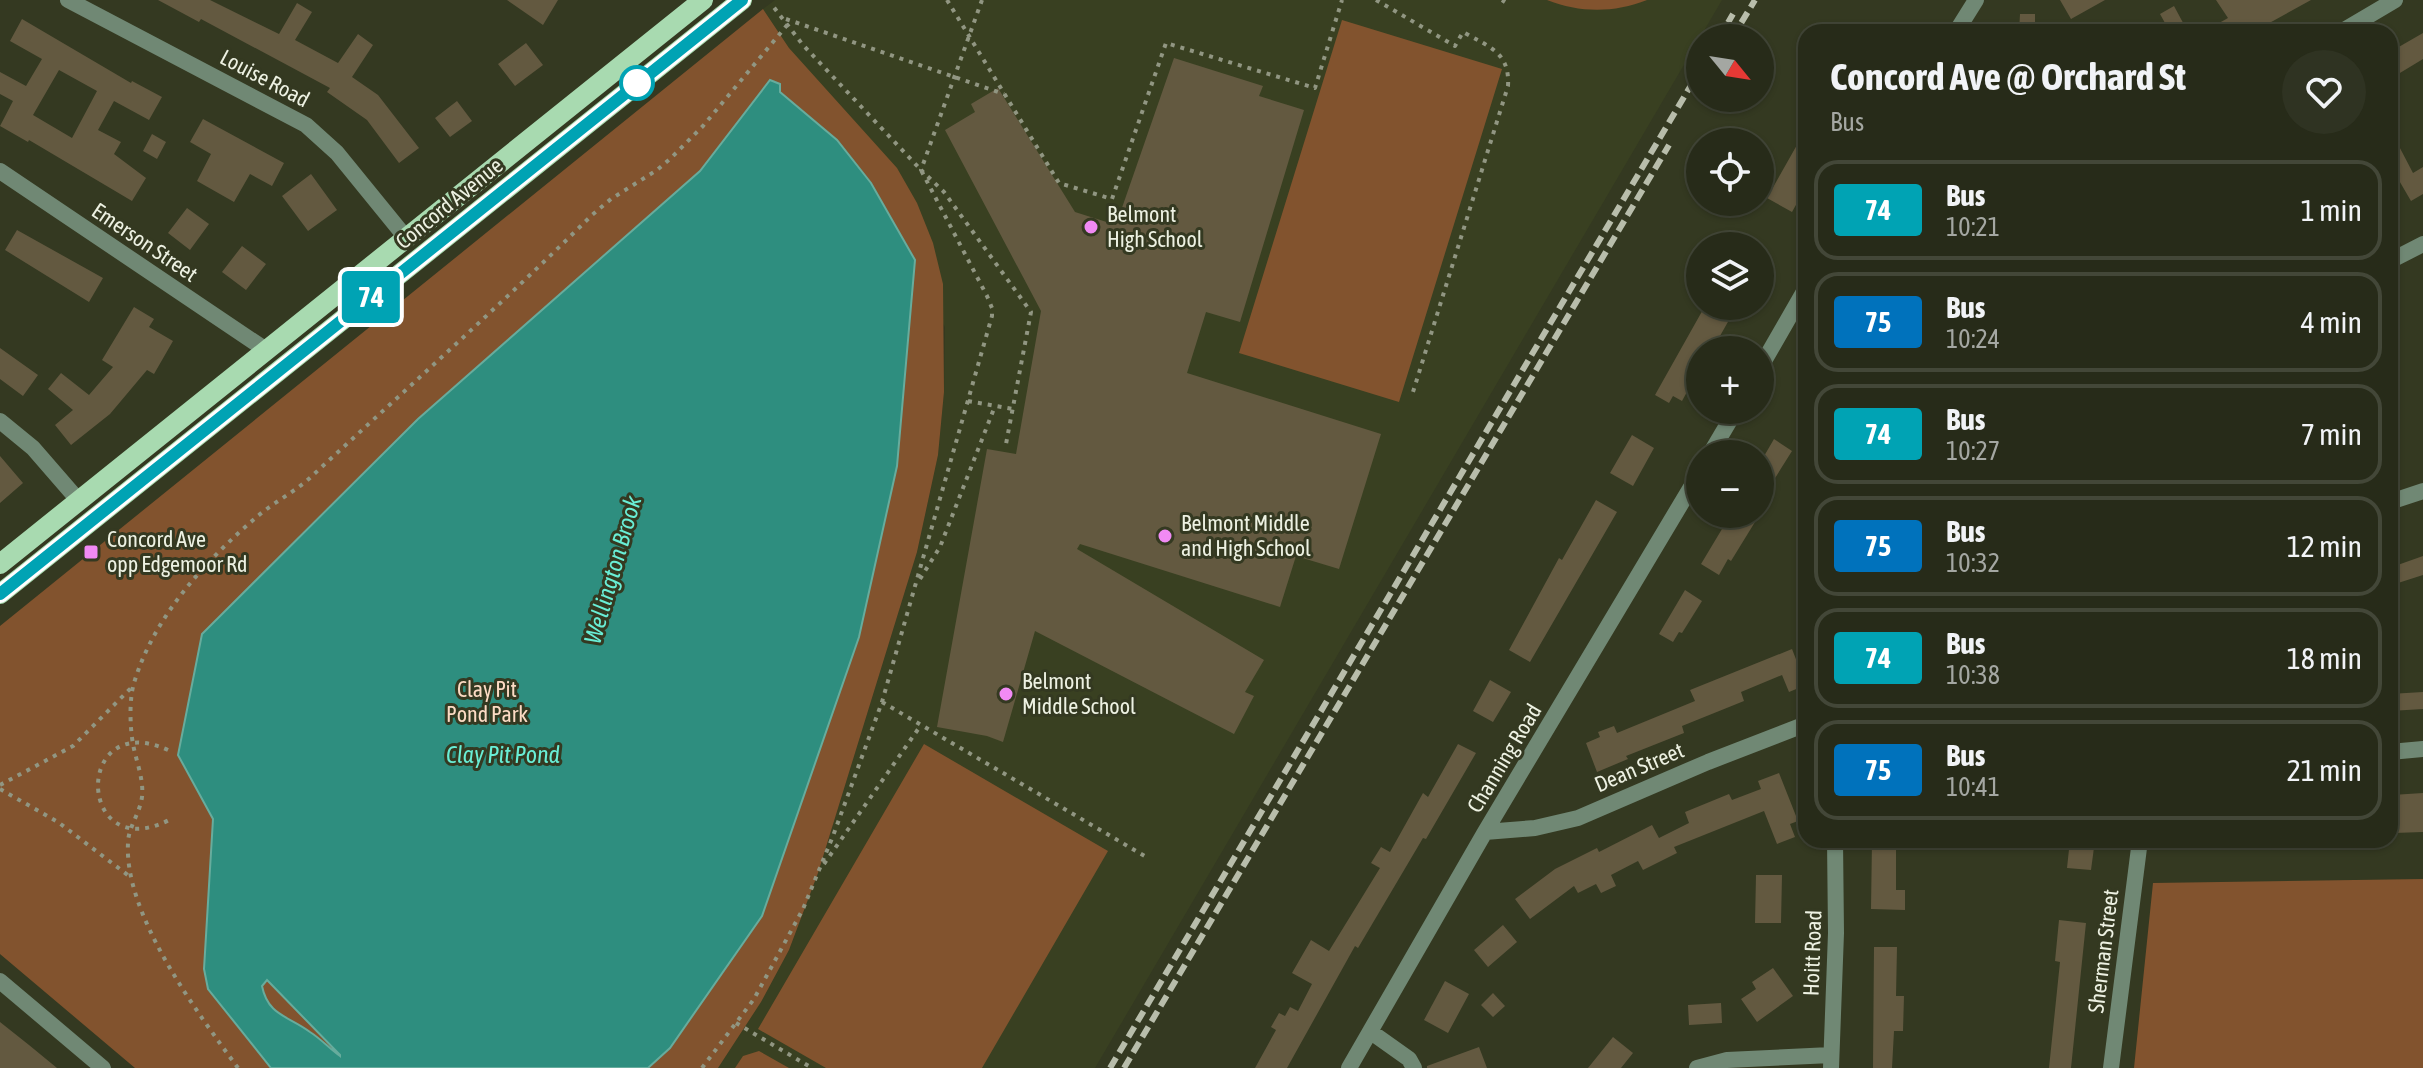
<!DOCTYPE html>
<meta charset="utf-8">
<style>
body{margin:0;font-family:"Asap Condensed",sans-serif;background:#2f3322;color:#f1f3f6;height:100vh;display:flex;flex-direction:column;font-size:30px;white-space:nowrap}
*{box-sizing:border-box;margin:0}
p{font-size:26px;color:#a4a7a2}
.icon{flex:none;width:44px;height:44px;fill:none;stroke:currentColor;stroke-width:2;stroke-linecap:round;stroke-linejoin:round}
.map{position:relative;flex:1;overflow:hidden}
.side{position:absolute;left:1798px;top:24px;width:600px;height:824px;display:flex;flex-direction:column;background:#272b19;border-radius:24px;box-shadow:0 2px 6px #0004,0 0 0 2px #434738}
.side>*{flex:none}
.badge{padding:0 16px;border-radius:6px;font-size:28px;line-height:52px}
.needle{width:52px;rotate:120deg}
.buttons{position:absolute;left:1686px;top:24px;display:grid;gap:16px}
.buttons a{display:grid;place-items:center;width:88px;height:88px;border-radius:50%;background:#272b19;box-shadow:0 2px 6px #0004,0 0 0 2px #434738;font-size:40px}
.map>.badge{position:absolute;translate:-50% -50%;box-shadow:0 0 0 4px #fff}
.round{display:grid;place-items:center;flex:none;width:84px;height:84px;border-radius:42px;background:#2f3322}
.head{display:flex;align-items:center;justify-content:space-between;height:136px;padding:0 32px}
h1{font-size:38px;font-weight:700;line-height:60px}
ul{padding:0;list-style:none}
li{display:flex;align-items:center;gap:24px;height:100px;margin:0 16px 12px;padding:0 16px;border:4px solid #434738;border-radius:24px}
li div{flex:1}
li b{display:block;font-size:30px}
li em{font-style:normal}
li .badge{min-width:88px;font-weight:700;text-align:center}
.map>svg:first-child{display:block}
</style>
<div class="map">
<svg width="2423" height="1068" viewBox="0 0 2423 1068">
<rect width="100%" height="100%" fill="#343921"/>
<path fill="#394021" d="M775,0H1722L1095,1068H718L761,1002L789,950L818,873L917,552L938,455L944,392L945,327L789,48L763,9Z"/>
<path fill="#82532e" d="M1547,0H1647C1614,13 1580,13 1547,0Z
M763,9L789,48L897,168L917,203L933,243L943,284L944,392L938,455L917,552L818,873L789,950L761,1002L718,1068H135L0,954V626Z
M1342,20L1502,69L1399,402L1239,353Z
M924,744L1108,851L982,1068H826L758,1029Z
M2423,879V1068H2134L2153,883Z
M759,1051L789,1068H735L743,1056Z"/>
<path fill="#2e8e7f" stroke="#67ac9d" stroke-width="2" fill-rule="evenodd" d="M770,80L780,84V92L837,140L871,183L915,260L897,466L859,637L762,916L670,1048L648,1068H271L208,989L204,969L213,819L178,755L202,634L418,419L700,171ZM267,980L340,1055V1056C330,1049 321,1039 310,1032C289,1016 268,1016 262,986Z"/>
<path fill="#635940" fill-rule="evenodd" d="M158,0H210L279,34L297,3L312,12L295,40L338,63L358,34L373,45L352,77L378,95L419,148L399,163L367,120L327,92L330,88L201,19L199,22Z
M507,0H558L543,25Z
M2060,0H2105L2071,19Z
M2216,0H2311L2253,32H2203L2228,18Z
M2174,6L2188,32H2170L2160,14Z
M2020,14H2035V32H2019Z
M22,19L131,83L132,81L162,97L149,120L114,101L98,130L121,142L114,154L146,178L132,201L29,140L28,142L0,126L13,101L0,94V72L26,86L42,59L10,41ZM59,70L97,91L72,138L33,115Z
M2423,33V59L2390,79V52Z
M526,43L543,65L515,86L498,64Z
M1174,58L1263,86L1259,96L1304,110L1240,322L1206,312L1187,373L1381,434L1339,569L1296,556L1280,607L1080,544L1077,549L1264,660L1245,692L1254,696L1234,734L1035,631L1003,742L987,736L937,727L987,449L1016,454L1041,311L945,130L975,112L971,104L998,88L1075,212L1116,225Z
M457,101L472,121L450,137L435,118Z
M203,119L284,163L272,186L250,174L234,202L197,181L211,154L190,142Z
M1806,129V187L1792,212L1767,198Z
M2390,129L2413,173L2423,167V194L2411,201L2390,165Z
M152,134L166,142L157,159L143,151Z
M311,174L337,210L308,231L282,196Z
M187,208L209,224L190,250L168,233Z
M17,230L103,278L89,302L5,250Z
M242,246L266,264L246,290L222,272Z
M1705,306H1720L1733,313L1712,350H1700V368L1682,401L1673,396L1669,403L1655,395Z
M134,307L154,319L149,327L173,341L154,374L147,370L110,414L71,445L55,425L73,410L48,389L61,373L89,395L113,367L102,360Z
M0,348L38,375L23,396L0,379Z
M1632,435L1654,448L1633,486L1610,473Z
M1774,439L1792,451L1760,502V463Z
M0,456L23,483L0,503Z
M1596,500L1617,512L1530,662L1509,650L1559,558L1562,560Z
M1731,514H1753L1749,519L1755,522L1731,561L1728,559L1719,575L1701,564Z
M2423,556V575L2398,583L2392,567Z
M1685,590L1702,601L1682,633L1679,632L1673,642L1659,634Z
M1792,649L1806,685L1789,692L1782,675L1741,692L1744,701L1682,726L1684,733L1626,756L1628,759L1597,772L1586,743L1600,737L1598,732L1614,726L1617,733L1695,701L1690,690Z
M1490,680L1511,692L1493,722L1473,711Z
M2423,692V709L2390,711V694Z
M1458,744L1476,753L1426,839L1423,838L1358,948L1355,946L1287,1068H1255L1276,1030L1271,1027L1279,1013L1285,1016L1290,1007L1298,1011L1312,984L1292,973L1311,940L1329,951L1380,868L1371,863L1381,847L1390,852L1423,793L1428,797Z
M1779,773L1798,821L1790,824L1795,837L1777,844L1764,811L1674,847L1677,853L1643,870L1638,861L1611,875L1616,886L1601,893L1596,884L1578,893L1574,886L1530,919L1515,899L1555,869L1597,848L1599,852L1652,825L1659,838L1689,823L1685,812L1729,794L1732,800L1761,789L1758,781Z
M2423,793V832L2394,833L2392,795Z
M1872,840H1896V890H1905V910L1871,909Z
M2070,840H2095L2091,870L2067,868Z
M1756,875H1782L1781,923H1755Z
M2059,920L2086,923L2071,1068H2049L2060,962L2055,961Z
M1503,925L1517,942L1488,967L1474,950Z
M1874,947H1897L1896,996H1904L1903,1031H1894L1892,1068H1873Z
M1773,968L1793,996L1757,1022L1741,999L1756,989L1752,982Z
M1445,981L1469,994L1448,1033L1424,1020Z
M1493,993L1505,1006L1493,1017L1481,1005Z
M1721,1003L1722,1023L1689,1025L1688,1005Z
M0,1022L29,1045L57,1068H0Z
M1613,1037L1633,1053L1621,1068H1588Z
M1479,1047L1487,1068H1427V1066Z"/>
<g fill="none" stroke-linecap="round" stroke-linejoin="round">
<path stroke="#919682" stroke-width="4" stroke-dasharray="4 6" stroke-linecap="butt" d="M947,0L1059,183L1112,199L1166,43L1315,88L1342,0
M982,0L921,170L944,192L1031,312L1006,444
M1376,0L1455,46L1463,32C1489,47 1510,52 1508,86L1413,392
M1502,0L1505,2
M786,19L1004,94
M968,401L1013,409
M920,579L940,547L995,406
M882,702L1148,858
M168,750C73,707 76,867 169,820
M0,785L73,746L132,687
M0,789L58,822L129,876
M824,864L921,725
M736,1023L812,1068
M238,1068C197,1012 124,915 128,843C128,828 140,813 142,797C144,779 136,761 133,744C130,728 129,699 134,683C154,616 206,560 259,515C276,501 296,491 312,476C406,389 501,305 592,215L611,199L657,170L671,158L703,126L788,24
M702,1068L754,999L803,909L833,836L882,702L992,316V308L987,296L921,170L803,45L772,5"/>
<path stroke="#708874" stroke-width="16" d="M68,0L306,125L337,153L407,239
M1956,32L1976,0
M2341,32L2395,0
M0,171L266,350
M2390,261L2423,244
M1760,368L1806,288
M0,421L33,448L79,501
M1710,454L1736,410
M2390,502L2423,491
M2390,752L2423,749
M1485,832L1535,828L1578,818L1708,762L1806,724
M0,981L103,1068
M1371,1032L1409,1059L1414,1068
M1349,1068L1485,832L1700,472
M1697,1068L1727,1060L1831,1055
M1831,1068L1836,933L1835,840
M2111,1068L2140,840"/>
<path stroke="#a8dab0" stroke-width="20" d="M0,564L703,0
M0,594L742,0"/>
<path stroke="#b8bdab" stroke-width="6" stroke-dasharray="12 6" stroke-linecap="butt" d="M1719,38L1733,14
M1732,38L1755,0
M1110,1068L1700,70
M1124,1068L1669,145"/>
</g>
<g fill="none" stroke-linecap="round" stroke-linejoin="round">
<g stroke="#fff" stroke-width="18">
<path id="line" d="M0,594L742,0"/>
</g>
<use href="#line" stroke="#00a3b4" stroke-width="12"/>
</g>
<circle fill="#fff" stroke="#00a3b4" stroke-width="4" cx="637" cy="83" r="16"/>
<g fill="#f18af4" stroke="#343921" stroke-width="3">
<circle cx="1091" cy="227" r="8"/>
<circle cx="1165" cy="536" r="8"/>
<rect x="83" y="544" width="16" height="16" rx="4"/>
<circle cx="1006" cy="694" r="8"/>
</g>
<g text-anchor="middle" stroke-width="6" stroke-linejoin="round" paint-order="stroke">
<g font-size="22" fill="#edf1e2" stroke="#343921">
<text transform="translate(265 78) rotate(28)" y="8">Louise Road</text>
<text transform="translate(449 203) rotate(-39)" y="8">Concord Avenue</text>
<text transform="translate(145 242) rotate(34)" y="8">Emerson Street</text>
<text transform="translate(1504 758) rotate(-59)" y="8">Channing Road</text>
<text transform="translate(1639 767) rotate(-23)" y="8">Dean Street</text>
<text transform="translate(2103 951) rotate(-83)" y="8">Sherman Street</text>
<text transform="translate(1812 953) rotate(-88)" y="8">Hoitt Road</text>
</g>
<g font-size="22" fill="#edf1e2" stroke="#343921" text-anchor="start">
<text x="1107" y="222">Belmont<tspan x="1107" dy="25">High School</tspan></text>
<text x="1181" y="531">Belmont Middle<tspan x="1181" dy="25">and High School</tspan></text>
<text x="107" y="547">Concord Ave<tspan x="107" dy="25">opp Edgemoor Rd</tspan></text>
<text x="1022" y="689">Belmont<tspan x="1022" dy="25">Middle School</tspan></text>
</g>
<g font-size="22" fill="#fcdbc4" stroke="#343921">
<text x="487" y="697">Clay Pit<tspan x="487" dy="25">Pond Park</tspan></text>
</g>
<g font-size="24" font-style="italic" fill="#69eed6" stroke="#343921">
<text transform="translate(613 570) rotate(-74)" y="8">Wellington Brook</text>
<text x="503" y="763">Clay Pit Pond</text>
</g>
</g>
</svg>
<div class="buttons">
<a><svg class="needle" viewBox="-14 -14 28 28"><path d="M0-13l5 13h-10z" fill="#e53935"/><path d="M0 13l5-13h-10z" fill="#a4a7a2"/></svg></a>
<a><svg class="icon" aria-label="locate" viewBox="0 0 24 24"><circle cx="12" cy="12" r="6"/><path d="M12 2v4M12 18v4M2 12h4M18 12h4"/></svg></a>
<a><svg class="icon" aria-label="layers" viewBox="0 0 24 24"><path d="M12 4l9 5-9 5-9-5zM3 14l9 5 9-5"/></svg></a>
<a>+</a>
<a>−</a>
</div>
<b class="badge" style="left:371px;top:297px;background:#00a3b4;color:#fff">74</b>
<section class="side">
<div class="head"><div><h1>Concord Ave @ Orchard St</h1><p>Bus</p></div><a class="round"><svg class="icon" aria-label="heart" viewBox="0 0 24 24"><path d="M12 20l-8-8c-3-5 5-10 8-4 3-6 11-1 8 4z"/></svg></a></div>
<ul>
<li><span class="badge" style="background:#00a3b4;color:#fff">74</span><div><b>Bus</b><p>10:21</p></div><em>1 min</em></li>
<li><span class="badge" style="background:#0072bc;color:#fff">75</span><div><b>Bus</b><p>10:24</p></div><em>4 min</em></li>
<li><span class="badge" style="background:#00a3b4;color:#fff">74</span><div><b>Bus</b><p>10:27</p></div><em>7 min</em></li>
<li><span class="badge" style="background:#0072bc;color:#fff">75</span><div><b>Bus</b><p>10:32</p></div><em>12 min</em></li>
<li><span class="badge" style="background:#00a3b4;color:#fff">74</span><div><b>Bus</b><p>10:38</p></div><em>18 min</em></li>
<li><span class="badge" style="background:#0072bc;color:#fff">75</span><div><b>Bus</b><p>10:41</p></div><em>21 min</em></li>
</ul>
</section>
</div>
